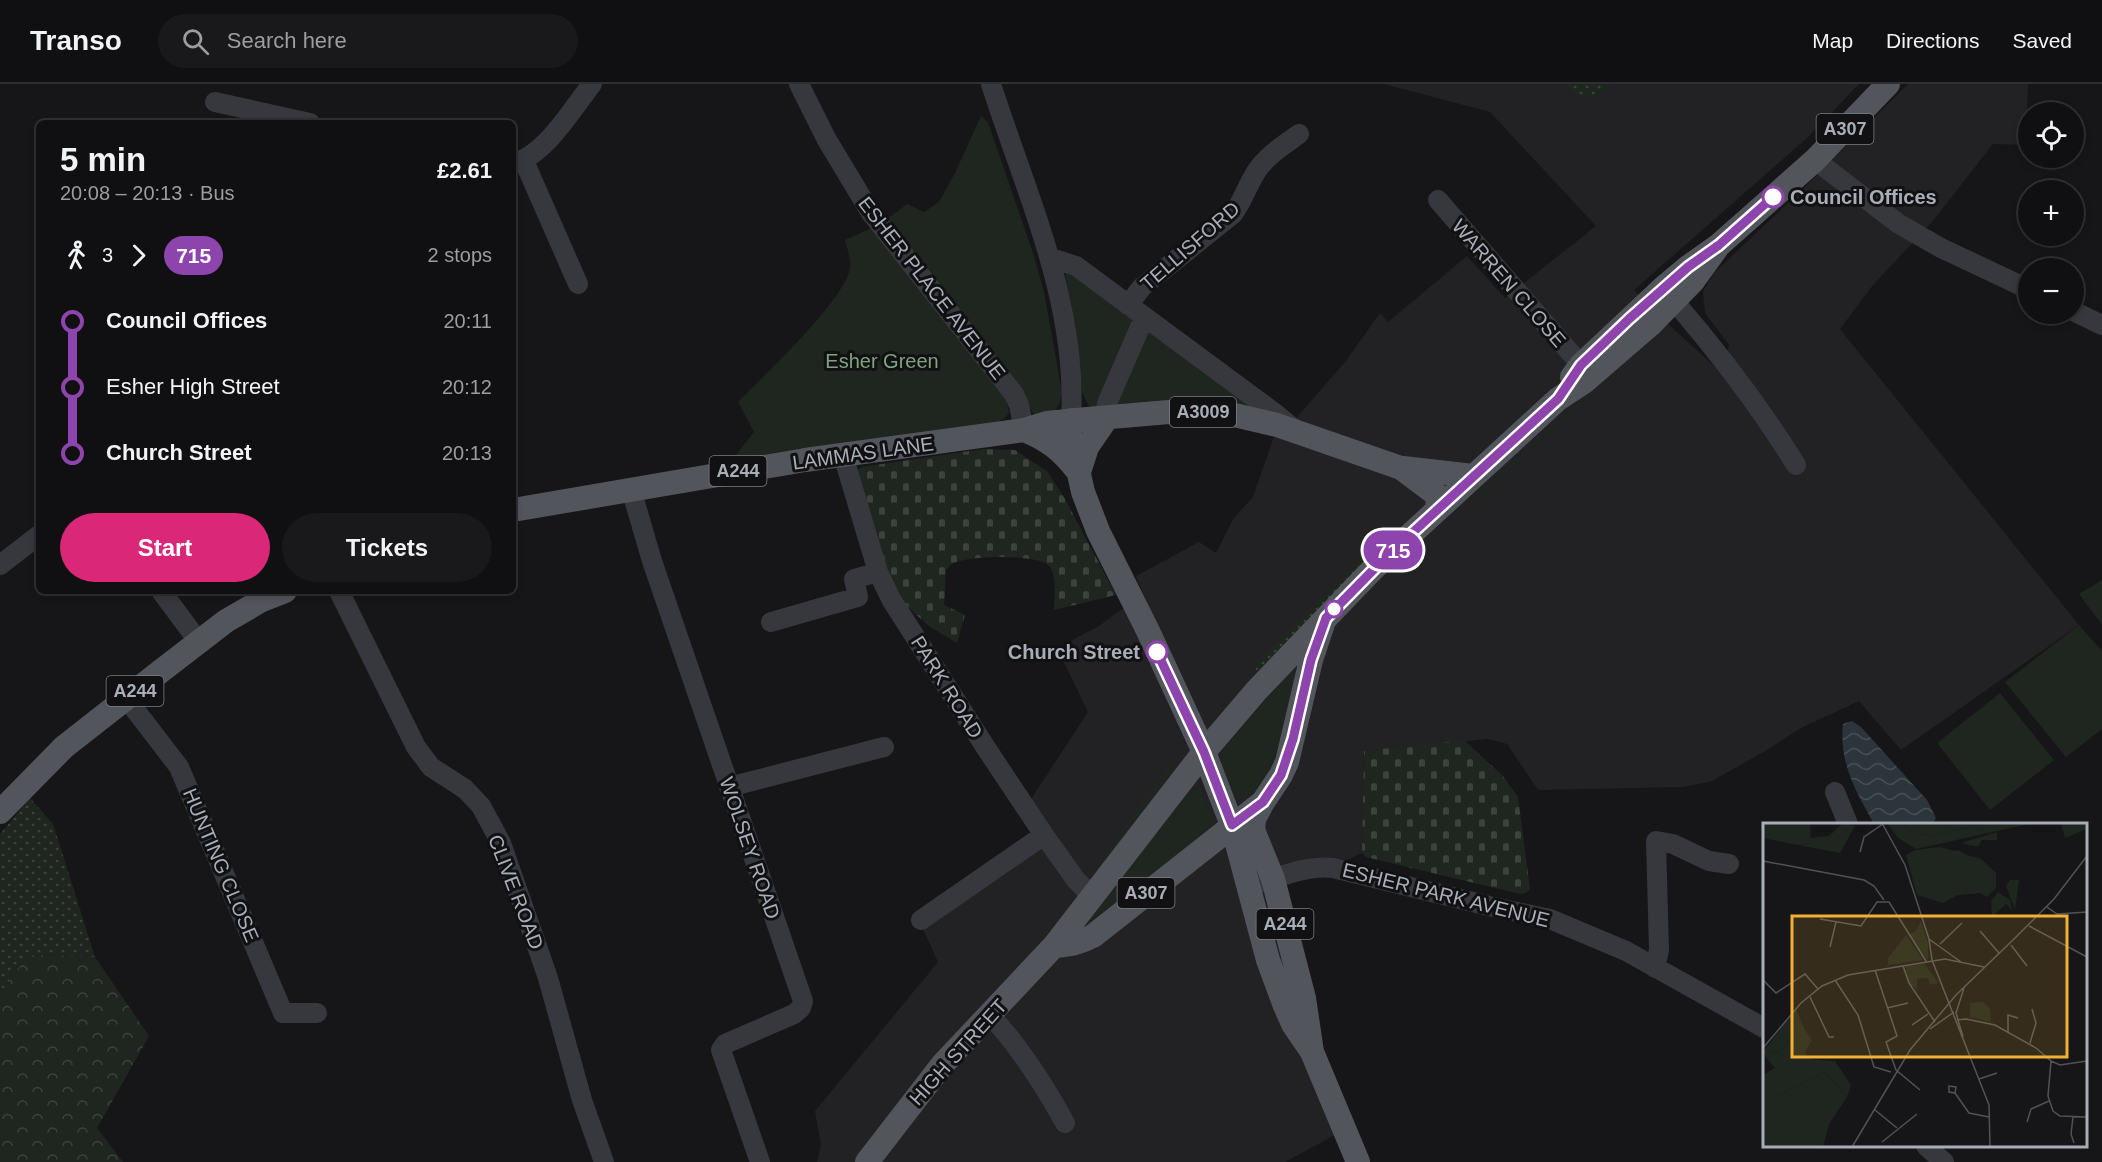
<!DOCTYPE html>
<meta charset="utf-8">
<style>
body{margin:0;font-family:Arial,sans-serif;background:#19191b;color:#f1f3f6;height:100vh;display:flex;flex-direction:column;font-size:22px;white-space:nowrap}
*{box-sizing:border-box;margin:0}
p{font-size:20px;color:#9c9d9f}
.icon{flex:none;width:33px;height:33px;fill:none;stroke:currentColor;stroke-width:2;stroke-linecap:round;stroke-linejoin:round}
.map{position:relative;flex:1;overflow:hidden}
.sheet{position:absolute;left:36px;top:36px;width:480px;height:474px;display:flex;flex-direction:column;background:#101012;border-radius:9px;box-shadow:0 3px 9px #0003,0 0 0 2px #303032}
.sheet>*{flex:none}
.badge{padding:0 12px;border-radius:20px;font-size:21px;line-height:39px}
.buttons{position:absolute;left:2018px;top:18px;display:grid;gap:12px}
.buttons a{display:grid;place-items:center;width:66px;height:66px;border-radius:50%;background:#101012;box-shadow:0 3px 9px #0003,0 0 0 2px #303032;font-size:30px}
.map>.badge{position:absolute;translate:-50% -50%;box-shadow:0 0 0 3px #fff}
.legs{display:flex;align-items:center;gap:9px;height:66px;padding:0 24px;font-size:20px}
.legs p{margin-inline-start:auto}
.head{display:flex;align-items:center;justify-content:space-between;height:102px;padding:0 24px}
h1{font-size:33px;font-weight:800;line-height:45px}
.button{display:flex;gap:12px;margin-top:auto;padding:12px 24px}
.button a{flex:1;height:69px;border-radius:36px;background:#db2777;color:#fff;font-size:24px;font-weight:800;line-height:69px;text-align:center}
.button a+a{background:#19191b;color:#f1f3f6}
ul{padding:0 24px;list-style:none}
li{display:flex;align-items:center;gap:21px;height:66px;font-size:22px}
li i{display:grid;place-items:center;width:9px;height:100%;margin:0 8px;background:currentColor}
li i::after{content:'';width:15px;height:15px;margin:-8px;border:4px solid;border-radius:50%;background:#101012}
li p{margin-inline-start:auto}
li:first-child i{background:linear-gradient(#0000 50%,currentColor 0)}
li:last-child i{background:linear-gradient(currentColor 50%,#0000 0)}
header{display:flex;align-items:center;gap:36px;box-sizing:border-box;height:84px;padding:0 30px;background:#101012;border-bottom:2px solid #303032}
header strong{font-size:28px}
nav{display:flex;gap:33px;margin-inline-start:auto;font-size:21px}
.search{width:420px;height:54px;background:#19191b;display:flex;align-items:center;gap:15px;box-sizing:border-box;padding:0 21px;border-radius:33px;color:#9c9d9f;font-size:22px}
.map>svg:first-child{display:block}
</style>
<header>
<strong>Transo</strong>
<div class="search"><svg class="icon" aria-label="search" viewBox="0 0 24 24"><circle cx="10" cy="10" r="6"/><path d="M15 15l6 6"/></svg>Search here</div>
<nav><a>Map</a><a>Directions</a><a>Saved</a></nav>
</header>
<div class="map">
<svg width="2102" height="1078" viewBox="0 0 2102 1078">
<defs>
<pattern id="grass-dots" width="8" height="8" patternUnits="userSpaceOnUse" patternTransform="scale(1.5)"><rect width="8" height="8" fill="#1e261f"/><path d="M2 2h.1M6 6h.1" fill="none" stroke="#3c433d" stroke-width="1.8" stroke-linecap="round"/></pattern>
<pattern id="forest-crowns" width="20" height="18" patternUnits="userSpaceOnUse" patternTransform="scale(1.5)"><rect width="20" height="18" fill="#1e261f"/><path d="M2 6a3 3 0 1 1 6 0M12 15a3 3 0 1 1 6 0" fill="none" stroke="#3c433d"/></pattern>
<pattern id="cemetery-stones" width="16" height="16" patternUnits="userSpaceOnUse" patternTransform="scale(1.5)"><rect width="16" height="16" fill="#1e261f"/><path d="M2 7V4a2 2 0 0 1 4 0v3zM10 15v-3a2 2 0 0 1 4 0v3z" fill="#3c433d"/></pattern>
<pattern id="water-waves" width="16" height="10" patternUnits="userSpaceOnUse" patternTransform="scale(1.5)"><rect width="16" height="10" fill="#2c353c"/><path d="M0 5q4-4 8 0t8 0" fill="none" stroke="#485056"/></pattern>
</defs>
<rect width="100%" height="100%" fill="#161618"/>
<path fill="#222225" d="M1384,0H1859L1806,55L1634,206L1670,242L1723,290L1729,261L1705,229L1703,207L1714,189L1809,99L1908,0H2028L2026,61L1993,60L1932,138L1873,201L1840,245L2079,541L1901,666L1859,617L1801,644L1762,669L1712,697L1684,703L1538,706L1507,660L1488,655L1364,667L1362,769L1322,788L1282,801L1323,963L1355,1040L1285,1078H817L821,1061L815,1027L938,878L918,834L1033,752L1031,715L1088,628L1057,564L1099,542L1122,525L1147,519L1136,492L1199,458L1216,469L1233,435L1253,413L1273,355L1297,333L1345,278L1380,229L1388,238L1467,172L1505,214L1596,142L1490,28Z"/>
<path fill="url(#grass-dots)" d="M1568,0H1613L1592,14L1578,11L1569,4Z
M1379,455L1382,460L1262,583L1255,587L1256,580Z
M30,714L53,740L95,873L28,871L0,910V750Z"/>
<path fill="url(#forest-crowns)" d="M28,871L95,873L149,952L97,1044L123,1078H0V910Z"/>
<path fill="url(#cemetery-stones)" d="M983,365L1015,366L1047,387L1065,415L1116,511L1054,526C1054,514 1058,490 1048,481C1036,470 966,471 952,480C950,481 948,484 946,486L944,521L965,531L957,559L929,542L913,528L896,510L886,493L857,386L862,383Z
M1464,656L1503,692L1518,713L1530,805L1526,809L1520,810L1366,773L1362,769L1364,667Z"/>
<path fill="#1e261f" d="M981,32L988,38L1034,172L1044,208L1062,308L1060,319L1055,327L1036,332L886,136L907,120L924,128L939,118L955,89Z
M874,143L1006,313L1009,329L1004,335L997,338L886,355L803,364L732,376L754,348L738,318C761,295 848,213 850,183C851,175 847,164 845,156Z
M1068,186L1132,233L1133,238L1102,321L1094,325L1088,321L1082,308L1075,240L1065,190Z
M1150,247L1273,332L1115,325L1145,249Z
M1614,286V288L1472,421L1469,418Z
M2102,496V541L2079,510Z
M2079,541L2102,567V645L2066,673L2005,598Z
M1289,588L1293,589L1296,594C1289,622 1277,682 1259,703C1236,730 1216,687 1222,668Z
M2000,609L2054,676L1990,726L1937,659Z
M1170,677L1174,681L1163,699L1098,787L1097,783Z
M1199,702L1214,740L1212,744L1081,845L1162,738Z"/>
<path fill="url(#water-waves)" d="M1852,637L1861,643L1927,716L1936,734L1932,740H1874C1856,707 1839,680 1843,640Z"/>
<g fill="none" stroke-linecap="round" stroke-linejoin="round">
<path stroke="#37383d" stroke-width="20" d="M799,0L827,56L871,129L1014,310L1019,321L1024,346
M991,0C1026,110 1078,218 1071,336
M215,18L310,39
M1815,76L1899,140L1941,164L2028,205
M524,77L578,200
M513,79C545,72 572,25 592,0
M1438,116L1581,281
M1051,174L1076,182L1276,330L1293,344
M1674,217C1719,269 1760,323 1796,381
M1128,221L1142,203L1233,130C1243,117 1247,102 1256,88C1266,72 1284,61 1299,50
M2073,227L2102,241
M1107,334L1106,325L1108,317L1144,234
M843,371L878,488L891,515L986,664L1044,751L1076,796L1093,813
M631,405L652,477L803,917L801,924L794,930L725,960L721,966L760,1078
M0,481L39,451
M161,507L199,558
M339,507L416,663L431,683L465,705L481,722L501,759L548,894L582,1016L604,1078
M771,538L858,513L854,495L878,488
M126,614L179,683L283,929H317
M729,703L884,663
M1835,708L1848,740
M1259,799C1283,792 1308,781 1333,784L1489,822L1550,835L1626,867L1764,944
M921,836L1044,751
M1655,884L1659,866L1656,757L1673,760L1709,777L1729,780
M990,931C1019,962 1044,1001 1065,1039
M1926,1062L1944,1078"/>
<path stroke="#53555c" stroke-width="24" d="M1572,293L1581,281L1663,204L1688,183L1719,161L1815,76L1888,0
M1071,336L1070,350L1083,408L1098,447L1148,547L1204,668L1232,741L1268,876L1285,922L1293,940L1312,968
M1024,346C1047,355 1061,366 1076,385
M1403,384L1473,392
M1079,388L1087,363L1107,334
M513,426L805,376L1024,346L1047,339L1087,335L1169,328L1226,329L1277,341L1401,384L1437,411L1438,425
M1263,718L1254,735L1253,746L1273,795L1304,914L1312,968L1358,1078
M0,728L64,663L161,587L226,537L262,516L285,507
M1054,862C1069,861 1080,859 1093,852L1263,718L1281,691L1287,678L1311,576L1323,540
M867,1078L942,981L1054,862L1204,668L1257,606L1373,485L1558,315L1584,298L1650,241L1693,197L1719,161"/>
</g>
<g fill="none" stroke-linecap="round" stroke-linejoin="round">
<g stroke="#fff" stroke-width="14">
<path id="line-1" d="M1157,568L1204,668L1232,741L1263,718L1281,691L1293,655L1311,576L1326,534L1386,473L1558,315L1581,281L1629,235L1688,183L1719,161L1773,113"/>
</g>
<use href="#line-1" stroke="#8e44ad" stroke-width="9"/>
</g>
<g fill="#fff" stroke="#8e44ad" stroke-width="3">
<circle cx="1773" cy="113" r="10"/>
<circle cx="1334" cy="525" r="8"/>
<circle cx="1157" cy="568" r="10"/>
</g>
<g text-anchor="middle" stroke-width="6" stroke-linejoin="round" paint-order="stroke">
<g fill="#111113" stroke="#7b7e86" stroke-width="1.5">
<rect x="1816.5" y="30" width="57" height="30" rx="4.5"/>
<rect x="1170" y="313" width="66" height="30" rx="4.5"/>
<rect x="709.5" y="372" width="57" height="30" rx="4.5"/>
<rect x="106.5" y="592" width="57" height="30" rx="4.5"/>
<rect x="1117.5" y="794" width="57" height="30" rx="4.5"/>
<rect x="1256.5" y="825" width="57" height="30" rx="4.5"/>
</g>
<g font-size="18" font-weight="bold" fill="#a8adb8">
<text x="1845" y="51">A307</text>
<text x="1203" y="334">A3009</text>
<text x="738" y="393">A244</text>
<text x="135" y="613">A244</text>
<text x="1146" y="815">A307</text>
<text x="1285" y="846">A244</text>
</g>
<g font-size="20" font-weight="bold" fill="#a8adb8" stroke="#111113" text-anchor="start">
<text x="1790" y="120">Council Offices</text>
<text x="1140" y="575" text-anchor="end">Church Street</text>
</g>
<g font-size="20" fill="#a8adb8" stroke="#111113">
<text transform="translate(1190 162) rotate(-41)" y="7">TELLISFORD</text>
<text transform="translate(1509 199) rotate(49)" y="7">WARREN CLOSE</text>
<text transform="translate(932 204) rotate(52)" y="7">ESHER PLACE AVENUE</text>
<text transform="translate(863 369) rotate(-8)" y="7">LAMMAS LANE</text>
<text transform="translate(947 603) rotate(58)" y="7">PARK ROAD</text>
<text transform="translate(750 764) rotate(71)" y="7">WOLSEY ROAD</text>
<text transform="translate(221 781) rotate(67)" y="7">HUNTING CLOSE</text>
<text transform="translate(516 808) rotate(69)" y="7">CLIVE ROAD</text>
<text transform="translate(1446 811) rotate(14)" y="7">ESHER PARK AVENUE</text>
<text transform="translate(958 968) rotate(-48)" y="7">HIGH STREET</text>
</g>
<g font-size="20" fill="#7fa381" stroke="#111113">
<text x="882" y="284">Esher Green</text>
</g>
</g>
<g transform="translate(1763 739)">
<rect width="324" height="324" fill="#161618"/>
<path d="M139,0H223L170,13L153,10ZM298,0H324V6L302,15ZM234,9V17H219L215,24L198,20ZM247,57H256L252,87L243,63ZM235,69L247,77L249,88L243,81L229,94L228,78ZM33,186L42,207H33L17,230L7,229L4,236L0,229ZM62,249L84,274L66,301L60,324H0L1,285L16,272Z" fill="#1e261f"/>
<path d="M80,0L92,3L77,30L35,22L48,20V15L66,13ZM177,24L218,36L233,50V65L224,74L217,70L195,72L180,80L154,72L143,32L152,27ZM33,207H42L49,217L42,229L47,236L72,238L88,262L84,274L62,249L16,272L0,287V252L12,245L4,236L7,229L17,230Z" fill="#1e261f"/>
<path d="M162,141L175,160L167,162L165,155L154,156V166L146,160L142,143ZM220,179L227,186L228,199L207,194V180Z" fill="#1e261f"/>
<path d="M0,0H47L48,20L35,22L0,15ZM124,0H139L153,10L170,13L223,0H270L153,26L135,15ZM195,27L205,33L211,64L173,73V40L178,31ZM158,98L165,120V137L145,111L152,109ZM143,112L160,137L125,142V135Z" fill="#1e261f"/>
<path fill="none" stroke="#505258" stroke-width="1.5" d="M119,0L142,42L166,116L169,137M97,29L101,14L120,1M0,38L101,57L111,63L121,77M284,84L294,91L324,89M57,96L98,103L114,79H126L163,138M266,103L324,134M217,108L236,130M166,116L198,139M251,116L291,76L324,33M177,121L199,100M248,122L264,143M67,124L73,99M169,137L226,282L227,324M140,143L146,160L172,199M112,147L134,213L123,219L133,247L157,267M0,157L13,170L42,151L55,166M72,157L95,192L111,244L128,249M47,174L66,214H71M124,185L145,180M194,197L203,196L232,202L273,225L288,238L285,273L290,288L297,293L324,294M149,202L165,191M167,206L191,189M245,209V192L255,195M200,214L193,190L201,165M267,220L273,200L269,186M0,225L38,180L59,163L85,152L182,136L221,144M288,238L297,242L324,238M216,256L234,250M192,270L193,264L186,263V269L192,270L206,290L226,294M112,287L134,305M310,294L308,311L311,320M264,299L268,286L286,278M119,319L154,291M89,324L147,227L193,172L253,114"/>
<path fill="#f2b134" fill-opacity="0.15" stroke="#f2b134" stroke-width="3" d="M29,93H304V234H29Z"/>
<rect width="324" height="324" fill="none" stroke="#a8adb8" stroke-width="3"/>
</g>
</svg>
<div class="buttons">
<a><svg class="icon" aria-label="locate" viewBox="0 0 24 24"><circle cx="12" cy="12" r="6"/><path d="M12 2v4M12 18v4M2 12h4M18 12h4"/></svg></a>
<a>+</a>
<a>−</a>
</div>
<b class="badge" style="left:1393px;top:466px;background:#8e44ad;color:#fff">715</b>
<section class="sheet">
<div class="head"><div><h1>5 min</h1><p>20:08 – 20:13 · Bus</p></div><b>£2.61</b></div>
<div class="legs"><svg class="icon" aria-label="walk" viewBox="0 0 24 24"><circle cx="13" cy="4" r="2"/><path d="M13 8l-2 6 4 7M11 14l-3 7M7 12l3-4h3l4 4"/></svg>3<svg class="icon" aria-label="forward" viewBox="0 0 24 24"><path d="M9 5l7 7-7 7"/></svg><b class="badge" style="background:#8e44ad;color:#fff">715</b><p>2 stops</p></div>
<ul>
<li><i style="color:#8e44ad"></i><b>Council Offices</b><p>20:11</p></li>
<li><i style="color:#8e44ad"></i><span>Esher High Street</span><p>20:12</p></li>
<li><i style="color:#8e44ad"></i><b>Church Street</b><p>20:13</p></li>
</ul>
<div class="button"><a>Start</a><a>Tickets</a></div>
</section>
</div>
